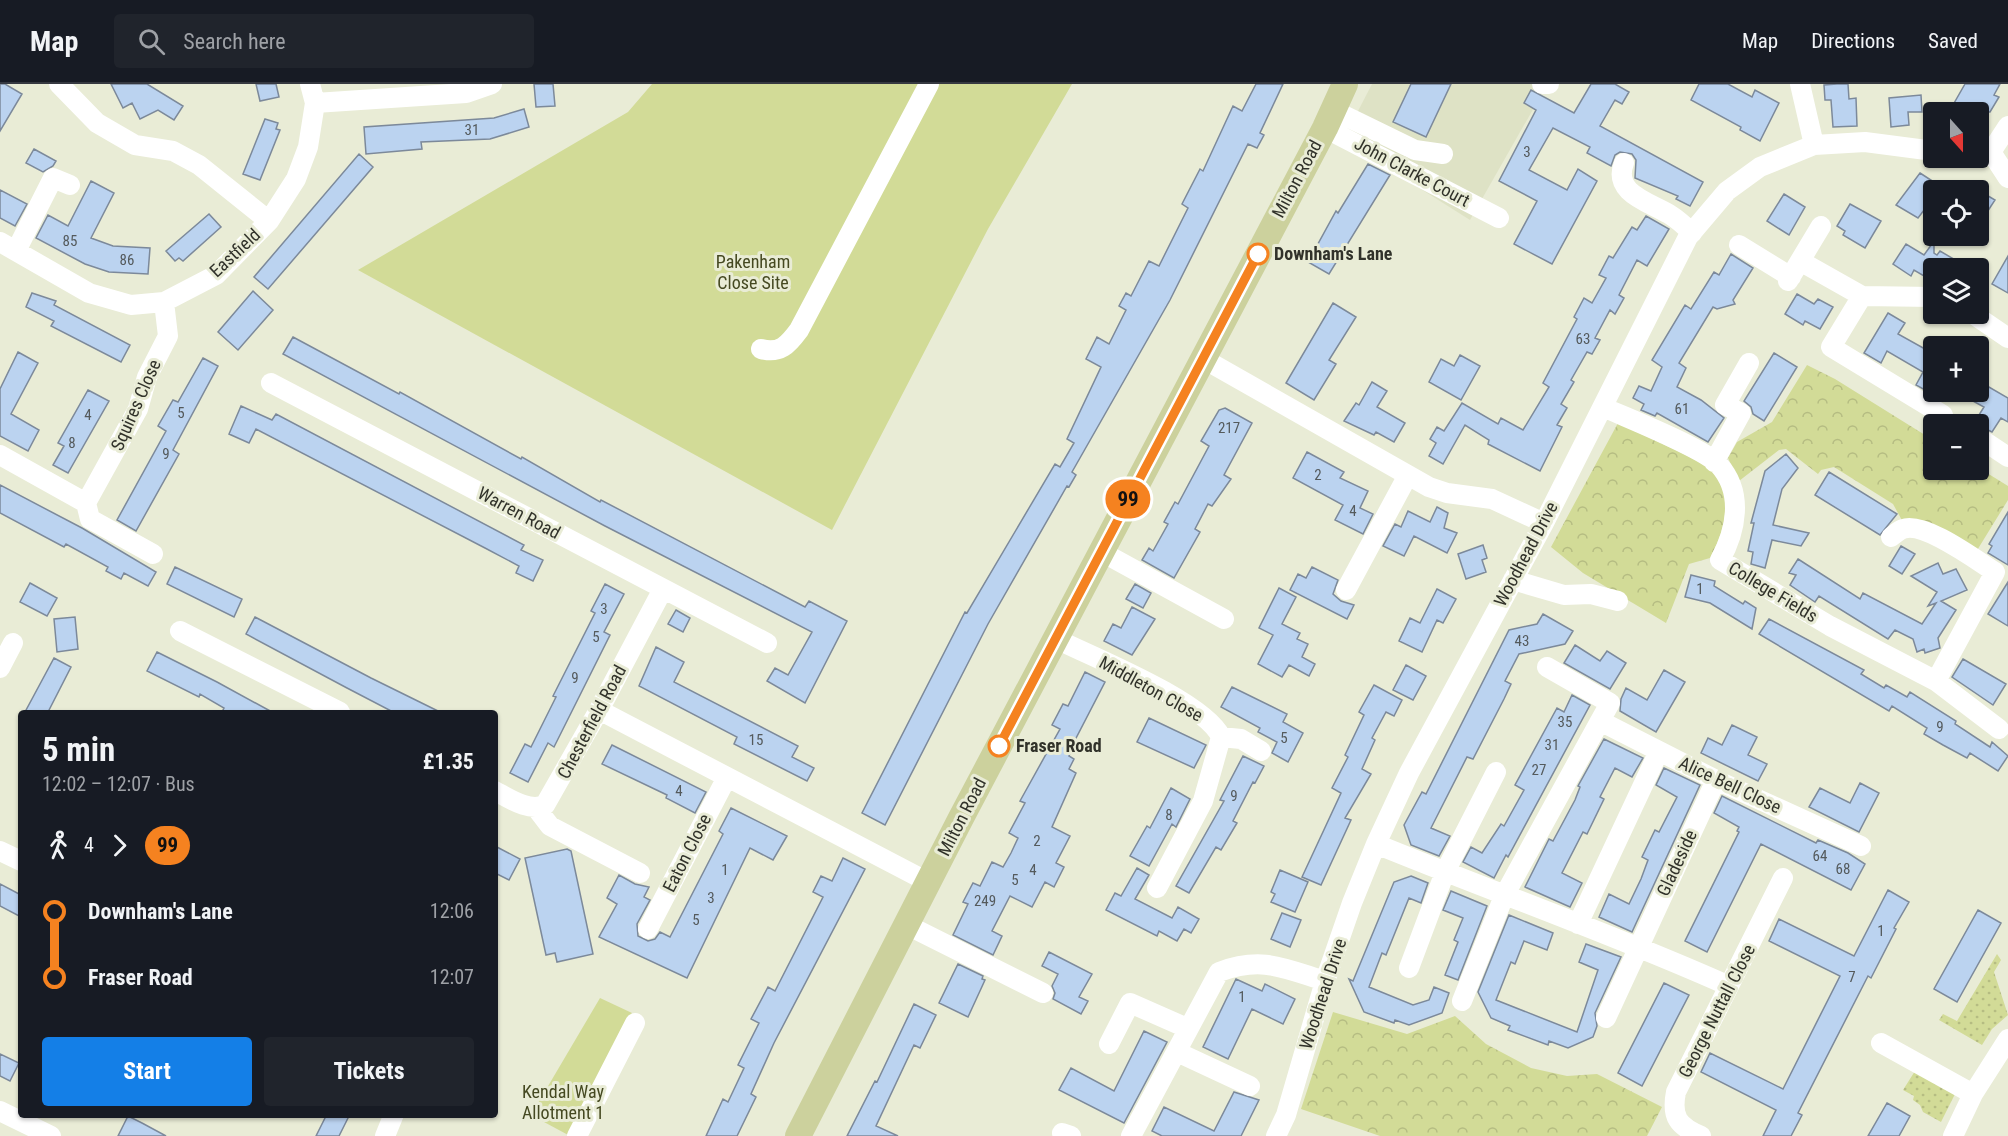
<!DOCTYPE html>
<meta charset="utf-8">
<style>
body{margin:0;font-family:"Roboto Condensed",sans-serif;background:#20242c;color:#f1f3f6;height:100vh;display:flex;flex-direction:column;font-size:22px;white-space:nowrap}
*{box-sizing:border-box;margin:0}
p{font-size:20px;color:#9ea1a6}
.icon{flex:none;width:33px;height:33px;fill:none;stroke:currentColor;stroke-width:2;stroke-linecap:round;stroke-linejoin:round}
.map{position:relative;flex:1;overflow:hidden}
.details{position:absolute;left:18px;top:626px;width:480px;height:408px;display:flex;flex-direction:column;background:#171b24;border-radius:6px;box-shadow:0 2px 4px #0004}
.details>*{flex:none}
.badge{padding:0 12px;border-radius:20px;font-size:21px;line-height:39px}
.needle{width:39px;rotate:159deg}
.buttons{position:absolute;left:1923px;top:18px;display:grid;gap:12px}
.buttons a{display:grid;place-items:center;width:66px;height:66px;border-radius:6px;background:#171b24;box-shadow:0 2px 4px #0004;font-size:30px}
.map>.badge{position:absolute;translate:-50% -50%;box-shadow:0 0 0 3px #fff}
.legs{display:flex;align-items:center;gap:9px;height:66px;padding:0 24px;font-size:20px}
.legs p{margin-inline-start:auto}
.summary{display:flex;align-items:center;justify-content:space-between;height:102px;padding:0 24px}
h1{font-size:33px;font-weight:700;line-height:45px}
.action{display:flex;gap:12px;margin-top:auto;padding:12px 24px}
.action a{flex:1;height:69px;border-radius:6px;background:#147fe7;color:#fff;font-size:24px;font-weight:700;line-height:69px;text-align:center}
.action a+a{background:#20242c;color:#f1f3f6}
ul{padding:0 24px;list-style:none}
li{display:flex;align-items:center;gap:21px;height:66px;font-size:22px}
li i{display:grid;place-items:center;width:9px;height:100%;margin:0 8px;background:currentColor}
li i::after{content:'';width:15px;height:15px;margin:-8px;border:4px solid;border-radius:50%;background:#171b24}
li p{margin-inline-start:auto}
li:first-child i{background:linear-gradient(#0000 50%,currentColor 0)}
li:last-child i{background:linear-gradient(currentColor 50%,#0000 0)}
header{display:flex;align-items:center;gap:36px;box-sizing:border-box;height:84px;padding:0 30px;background:#171b24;border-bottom:2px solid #363941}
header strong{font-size:28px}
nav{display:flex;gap:33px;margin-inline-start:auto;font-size:21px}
.search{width:420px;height:54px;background:#20242c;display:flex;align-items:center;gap:15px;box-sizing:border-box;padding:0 21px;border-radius:6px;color:#9ea1a6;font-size:22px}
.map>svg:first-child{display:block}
</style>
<header>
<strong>Map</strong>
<div class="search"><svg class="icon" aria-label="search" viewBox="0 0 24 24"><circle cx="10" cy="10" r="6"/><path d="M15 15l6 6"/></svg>Search here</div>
<nav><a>Map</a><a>Directions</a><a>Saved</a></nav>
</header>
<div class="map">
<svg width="2008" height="1052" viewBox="0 0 2008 1052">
<defs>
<pattern id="grass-dots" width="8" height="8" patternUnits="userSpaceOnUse" patternTransform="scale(1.5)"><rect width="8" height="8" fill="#d2db97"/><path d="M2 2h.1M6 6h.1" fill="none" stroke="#b5bc82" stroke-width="1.8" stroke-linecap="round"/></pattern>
<pattern id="park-crowns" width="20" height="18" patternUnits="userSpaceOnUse" patternTransform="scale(1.5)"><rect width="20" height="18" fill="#d2db97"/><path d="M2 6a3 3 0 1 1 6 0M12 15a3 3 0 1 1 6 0" fill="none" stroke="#b5bc82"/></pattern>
</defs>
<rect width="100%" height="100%" fill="#e9ecd6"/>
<path fill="#dee2c5" d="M1372,0H1534L1544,6L1470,136L1343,56Z"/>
<path fill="url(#grass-dots)" d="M1997,870L2001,876L1994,888L2008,931L1992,945L1982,961L1939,936L1943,930L1957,937Z
M1915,987L1955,1010L1941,1038L1923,1028L1920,1021L1913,1016L1914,1012L1903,1006Z"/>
<path fill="url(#park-crowns)" d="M1807,281L1835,295L1933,356L1934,386L1979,384L2008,402V416L1976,468L1904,440L1893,420L1834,383L1821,386L1818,390L1786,365L1779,366L1739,397L1728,374L1737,358L1772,338Z
M1618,339C1634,347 1705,378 1713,387C1735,413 1724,448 1710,474L1689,480L1666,539L1583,489L1551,463Z
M1333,928L1407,950L1455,932L1486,960L1531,984L1567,992L1597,990L1662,1023L1647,1052H1380L1301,1025Z"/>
<path fill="#d2db97" d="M652,0H1072L988,145L832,446L358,186L628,28Z
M600,914L632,929L570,1052L531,1031Z"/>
<path fill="#bbd3f0" stroke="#7c899a" stroke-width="1.5" d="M0,0H5L22,10L0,47Z
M111,0H147L183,22L174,36L158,26L140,35L132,19L123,24Z
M256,0H276L279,13L260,17Z
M534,0H553L555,22L536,23Z
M1256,0H1283L1260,49L1264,51L1257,64L1248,60L1170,216L1072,388L1076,391L1069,403L1067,402L988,540L885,741L862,729L965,528L967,529L1055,380L1060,383L1074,359L1067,355L1101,283L1086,275L1097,253L1109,260L1126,226L1119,222L1126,209L1131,212L1149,177L1159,182L1188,124L1182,120L1200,85L1203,87L1233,22L1242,27Z
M1411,0H1451L1426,53L1393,38Z
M1591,0H1615L1629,8L1622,20L1615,16L1600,42L1703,98L1690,122L1676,115L1678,112L1635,94L1636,76L1632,70L1620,68L1615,71L1611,82L1587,69L1590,63L1553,44L1529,86L1567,106L1578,85L1597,97L1552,180L1514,160L1537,117L1499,97L1536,26L1524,19L1531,6L1574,29Z
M1699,0H1728L1752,13L1755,6L1779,19L1760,57L1740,46L1741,43L1691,16Z
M1837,0H1848L1849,15L1856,14L1857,42L1833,43L1831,16H1825L1824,1Z
M1965,0H2000L1994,11L1999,13L1990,28H1949Z
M1921,11L1922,28H1908L1909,41L1891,43L1889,14Z
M524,25L529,43L490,55L421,58L422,65L366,70L364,43L494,34Z
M265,35L278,39L276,45L280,46L260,96L243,90Z
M34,65L56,77L53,82L43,88L26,79Z
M359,70L373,83L268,205L254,193Z
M1368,80L1390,91L1329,190L1308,178L1336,127L1338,129Z
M1920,89L1940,102L1937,106H1934V113L1918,134L1896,121Z
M91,97L114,109L91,154L113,162L150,164L148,190L109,188L85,180L36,154L48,131L68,142Z
M0,106L27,120L15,142L0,134Z
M1978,106L1995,116L1978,142Z
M1784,110L1805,123L1789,151L1767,137Z
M1850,120L1881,137L1865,164L1843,151L1845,147L1837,142Z
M209,130L221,143L183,177L179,174L175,177L166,167Z
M1646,132L1669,145L1647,182L1637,176L1619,211L1624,214L1615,230L1610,226L1595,254L1600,256L1592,270L1587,268L1571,296L1574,298L1561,320L1567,324L1557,341L1562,343L1540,387L1488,360L1489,356L1465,341L1443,380L1429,372L1436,359L1430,355L1437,343L1444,347L1462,319L1498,340L1501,334L1523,346L1549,303L1543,299L1577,235L1574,233L1584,214L1592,219L1606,194L1599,191L1609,172L1613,174L1632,143L1637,146Z
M1934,157V169L1937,171L1940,167L1969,184H1934V192L1927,187L1924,192L1914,186L1911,192L1893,180L1906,160L1924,171Z
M1731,170L1753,184L1733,216L1735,220L1717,225L1713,223L1679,279L1686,284L1677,303L1701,316L1724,334L1708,358L1657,329L1655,332L1641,326L1644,320L1633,314L1639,302L1651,307L1662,283L1652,276L1685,221L1691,225L1714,188L1719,191Z
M2008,172V209L1992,200Z
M253,207L273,226L238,266L218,248Z
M32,209L56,217L54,221L130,261L121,278L51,242L54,237L26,223Z
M1797,210L1814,220L1818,215L1833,223L1820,245L1805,237L1803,241L1785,230Z
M1333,219L1356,233L1329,276L1336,280L1314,316L1286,299Z
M1888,229L1905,239L1898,250L1934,270V311L1916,301L1923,288L1887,267L1881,279L1864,269Z
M293,253L399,310L400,308L521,375L522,373L600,418L601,416L805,523L809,517L847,537L805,619L767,597L775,584L788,591L812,548L605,442L283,270Z
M18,268L38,279L11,330L39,346L28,367L0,352V305Z
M1774,269L1797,283L1764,337L1753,330L1751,323L1744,317Z
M1460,271L1480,282L1461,316L1429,298L1441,275L1454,282Z
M203,274L218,282L173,366L179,370L136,447L117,436L166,347L158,342L173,316L178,318Z
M1372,298L1387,307L1377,323L1405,339L1394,358L1376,348L1374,351L1344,337L1356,319L1359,321Z
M1982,299L2008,314V338L2001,334L1992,348L1974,339L1984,323L1971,316Z
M88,306L109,317L68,389L53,381L64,362L58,359Z
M241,322L272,336L276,330L524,461L521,466L543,476L533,497L516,489L519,482L485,464L256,345L249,359L229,350Z
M1225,324L1252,339L1224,391L1231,395L1212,422L1208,420L1195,445L1200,448L1174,494L1142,476L1149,464L1153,467L1168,440L1164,438L1175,418L1178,420L1209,362L1201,357L1219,326Z
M1307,368L1344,388L1340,394L1368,407L1360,424L1373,430L1363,450L1335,436L1343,421L1293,394Z
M1786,370L1798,384L1782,405L1773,441L1809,449L1801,462L1772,456L1765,484L1751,480L1753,468L1748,467L1754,439H1751L1765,387Z
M1829,388L1897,430L1880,451L1815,411Z
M0,401L82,444L156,488L148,502L124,489L121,495L106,487L108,483L66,460L64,463L0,429Z
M1437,423L1448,429L1444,444L1457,449L1447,469L1414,452L1404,472L1383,462L1395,440L1401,443L1408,427L1430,438Z
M2008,428V481L1988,469L1992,462L1989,460Z
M1483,461L1487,474L1482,476L1486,488L1466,495L1458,470Z
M1901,462L1915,470L1902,490L1889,482Z
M1798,475L1860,515L1863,509L1922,540L1936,519L1928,522L1937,508L1911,492L1938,479L1943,490L1956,485L1967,506L1941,517L1956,526L1938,554L1940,564L1925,569L1924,565L1917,568L1913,555L1895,546L1888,555L1819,512L1815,518L1790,501L1796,491L1789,489Z
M175,483L242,515L234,533L167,500Z
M1312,483L1338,496L1333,510L1341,517L1354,521L1347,535L1290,506L1298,490L1306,494Z
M1691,491L1715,497L1714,502L1743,520L1745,517L1756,524L1752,545L1710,519L1685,513Z
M2008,498V542L1988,530Z
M30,499L57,514L47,532L20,518Z
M605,500L624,510L604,548L610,551L554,663L548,659L528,698L510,689L525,660L531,663L556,613L553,612L595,529L591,527Z
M1135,500L1151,509L1143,524L1126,515Z
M1279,504L1296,513L1282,540L1300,549L1297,555L1308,560L1302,573L1315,580L1309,592L1289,581L1282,593L1258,580L1273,551L1259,544Z
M1437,505L1456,515L1443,539L1437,536L1422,568L1399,557L1410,534L1420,539Z
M1132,523L1155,535L1132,571L1104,557L1113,540L1121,544Z
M676,526L690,534L683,548L668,540Z
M1543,530L1573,547L1565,560L1519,570L1505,597L1511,600L1504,615L1473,675L1467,673L1431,744L1450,752L1439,772L1411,761L1404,741L1422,708L1426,710L1509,546L1537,540Z
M75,533L78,565L57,568L54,535Z
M255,533L371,594L440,628H393L347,604L246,550Z
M1769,535L1864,586L1861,590L1884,604L1886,601L1907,613L1910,608L1956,637L1955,640L1990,663L1992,658L2008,672L1998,687L1970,669L1967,674L1943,661L1924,650L1927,644L1892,622L1889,627L1759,550Z
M1575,561L1600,577L1607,567L1626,579L1610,605L1564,579Z
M656,563L684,578L674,598L798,662L792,673L814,684L807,697L734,660L737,653L639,602Z
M157,568L217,598L272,628H222L224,624L200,610L199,613L147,587Z
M54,574L71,583L48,628H25Z
M1963,575L2006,600L1993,621L1952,593Z
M1406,581L1426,592L1413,616L1393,606Z
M1664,586L1685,598L1656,648L1620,627L1621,615L1626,604L1647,616Z
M1085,588L1105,598L1072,662L1074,663L1069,672L1074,675L1069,685L1076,689L1052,743L1070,752L1056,779L1064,783L1054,803L1045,798L1032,823L1010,812L992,847L1002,852L993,871L953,851L968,820L963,818L973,799L980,802L992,778L1003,783L1011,769L1018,754L1009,749L1025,719L1020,717L1060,645L1052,641L1063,620L1068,622Z
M1374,601L1402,616L1394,632L1386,628L1372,654L1375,656L1362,685L1371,690L1345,734L1351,736L1321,801L1302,793L1341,709L1332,704L1348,673L1345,671L1364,631L1359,628Z
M1232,603L1287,630L1283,638L1303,649L1288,678L1272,669L1277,658L1258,648L1260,644L1221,623Z
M1572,611L1590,621L1508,773L1506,771L1494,794L1463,778L1471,763L1482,769L1501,740L1504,742L1524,706L1515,701L1557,624L1564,628Z
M1149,634L1206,661L1194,684L1137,658Z
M1732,641L1757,653L1748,671L1767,680L1758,697L1701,669L1708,654L1722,661Z
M1604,655L1643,674L1632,693L1615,684L1600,713L1604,715L1587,750L1583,748L1562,789L1582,799L1570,823L1525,803L1549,755L1553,757L1575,716L1580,703L1578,702Z
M612,661L706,708L695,729L666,714L667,711L602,680Z
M1243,672L1264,682L1255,699L1253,698L1233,737L1237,739L1221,766L1216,763L1189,809L1176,802L1224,717L1220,716Z
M1664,684L1700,701L1632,848L1599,833L1609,810L1629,820L1641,795L1648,776L1642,773L1655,746L1659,748L1677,713L1656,701Z
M1860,699L1879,709L1859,748L1809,723L1820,704L1850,719Z
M1171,704L1190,715L1176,743L1172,740L1149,782L1130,772L1147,742L1150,744Z
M1722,712L1816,759L1818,756L1848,769L1865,780L1851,806L1761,760L1707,868L1685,857L1739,748L1737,747L1739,743L1714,729Z
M731,724L787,752L773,776L750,764L687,894L599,853L617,820L607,814L619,791L635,800L649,803L644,813L650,816L637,840L638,852L648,857L655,855L660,848L670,853L723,750L719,747Z
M495,762L520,775L509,796L495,789Z
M567,765L571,767L593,870L557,878L555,869L546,871L525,774Z
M843,774L865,785L774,959L751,1010L756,1013L737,1052H706L723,1015L728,1018L744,984L738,981L759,939L751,935L768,903L775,907L823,813L813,808L821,792L832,797Z
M1137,784L1149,791L1135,815L1172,834L1178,823L1199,835L1191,849L1184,845L1177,857L1159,847L1157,852L1106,826L1115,809L1121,812Z
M1280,786L1308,798L1295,828L1271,818L1275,810L1271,808Z
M1411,792L1428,799L1421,819L1409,814L1386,871L1382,869L1369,903L1413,921L1429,916L1434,903L1449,909L1442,929L1409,941L1395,936L1394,939L1364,928L1349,895L1353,897L1394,798Z
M0,800L21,811V833L0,822Z
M1888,806L1909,818L1894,844L1896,845L1871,894L1868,892L1798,1029L1802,1031L1791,1052H1763L1776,1026L1701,988L1710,969L1783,1005L1840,892L1769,857L1779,835L1854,872Z
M1451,807L1487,822L1458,896L1445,891L1458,858L1454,856L1463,834L1443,826Z
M1978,826L2001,839L1957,918L1934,905Z
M1282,829L1301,836L1290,863L1271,855Z
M1509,831L1553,849L1547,866L1524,857L1515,880L1511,878L1496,916L1577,948L1598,886L1579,878L1586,860L1621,873L1595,929L1597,942L1593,953L1568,964L1549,957L1548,961L1508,946L1510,942L1491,934L1478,908Z
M1049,868L1092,890L1079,913L1088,917L1081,930L1053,915L1055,909L1052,902L1058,890L1042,882Z
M958,880L983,892L982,895L985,896L968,933L939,919Z
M1236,895L1262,907L1265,900L1295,915L1283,940L1252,925L1228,975L1203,963Z
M1664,899L1689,911L1642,1002L1618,989Z
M914,920L936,931L920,964L914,961L876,1042L898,1052H847L875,997L877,998Z
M1144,947L1167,958L1124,1039L1059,1006L1071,984L1114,1007Z
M0,970L19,979L10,997L0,992Z
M1234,1008L1259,1016L1241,1052H1162L1152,1047L1164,1023L1214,1047Z
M1887,1019L1910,1032L1899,1052H1868Z
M327,1030H350L339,1052H316Z
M128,1032L142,1039L166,1052H118Z"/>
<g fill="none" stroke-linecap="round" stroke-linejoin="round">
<path stroke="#fff" stroke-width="20" d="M59,0L97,39L135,61L173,67L199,81L269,137
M1542,0H1549
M1800,0L1814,61
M315,19L466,9L492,0
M1333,26L1415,66L1443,70
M1325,44L1499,134
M1978,68H1991L2008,94
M1991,68L2008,42
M1624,79C1612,109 1649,118 1669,130C1677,135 1685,142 1692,149
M0,158L89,209L131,221L164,218L216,191L269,137L296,95L308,63L315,19L310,0
M1739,161L1791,193
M16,167L53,94L70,101
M1800,177L1821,142
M1788,197L1800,177L1862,212L1934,213
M1862,212L1831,263L1943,331
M1973,230L2008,254
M761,265C780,270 788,261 799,246L929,0
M1202,274L1429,403L1447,409L1492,415L1544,439
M271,299L767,559
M1603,323C1627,334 1704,364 1719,381C1744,409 1736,447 1720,476L1830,542L1936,597L1999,645
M1978,353L2008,373
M0,371L86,419L90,435L153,470
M1714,378L1741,329L1725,321L1749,279
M86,419L138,325L147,293L168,252L164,218
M1891,453C1894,451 1899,446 1903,445C1924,437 1976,476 1995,488L1936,597
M1100,467L1224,535
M1513,496L1564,511L1591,510L1618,517
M1346,506L1408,391
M180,547L340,628
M1056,555C1093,573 1205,618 1221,653L1203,717L1157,804
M1547,583L1610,619L1600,637
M0,584L13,559
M599,626L928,798
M1221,653L1241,655L1261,667
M495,707C510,715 529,728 545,721L599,626L663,505
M537,725L550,742L640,789
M1376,760C1493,808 1613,850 1729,902
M0,767L21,777
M1578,840L1659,667
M907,841L1043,909
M648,845L727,693
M1409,884L1445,788L1496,688
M1462,917L1504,812L1600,637L1716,696L1861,762
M1606,934L1716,696
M1881,959L1973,1010
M1109,960L1130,919L1187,944
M1177,968L1250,1002
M0,1027L51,1052
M1062,1049L1071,1052
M385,1052L394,1030
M577,1052L635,939
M1131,1052L1219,888C1262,872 1283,884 1325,897
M1276,1052L1286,1031L1325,897L1352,819L1376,760L1409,689L1544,439L1688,153L1727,107L1760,83L1814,61L1865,58L1934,67
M1701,1052C1678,1042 1671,1033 1676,1008L1783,794
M1953,1052L1973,1010L2008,955"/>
<path stroke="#ccd19d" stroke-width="26" d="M798,1052L961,734L1325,44L1345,0"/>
</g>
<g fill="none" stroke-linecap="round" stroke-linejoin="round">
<g stroke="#fff" stroke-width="14">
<path id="line-1" d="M999,662L1258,170"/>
</g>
<use href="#line-1" stroke="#f58220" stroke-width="9"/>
</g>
<g fill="#fff" stroke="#f58220" stroke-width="3">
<circle cx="1258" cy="170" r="10"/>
<circle cx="999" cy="662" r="10"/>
</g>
<g text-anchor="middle" stroke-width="6" stroke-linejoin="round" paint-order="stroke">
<g font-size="15" fill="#545a5c">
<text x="472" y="51">31</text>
<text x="1527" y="73">3</text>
<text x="70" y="162">85</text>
<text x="127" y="181">86</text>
<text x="1583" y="260">63</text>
<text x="1682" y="330">61</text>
<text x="181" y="334">5</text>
<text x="88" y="336">4</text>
<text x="1229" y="349">217</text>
<text x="72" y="364">8</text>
<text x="166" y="375">9</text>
<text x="1318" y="396">2</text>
<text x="1353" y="432">4</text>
<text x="1700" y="510">1</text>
<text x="604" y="530">3</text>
<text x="596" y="558">5</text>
<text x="1522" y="562">43</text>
<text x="575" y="599">9</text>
<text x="1565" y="643">35</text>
<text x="1940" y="648">9</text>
<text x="1284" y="659">5</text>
<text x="756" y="661">15</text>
<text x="1552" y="666">31</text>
<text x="1539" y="691">27</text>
<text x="679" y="712">4</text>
<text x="1234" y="717">9</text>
<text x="1169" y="736">8</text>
<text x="1037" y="762">2</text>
<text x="1820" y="777">64</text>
<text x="1843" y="790">68</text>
<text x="725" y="791">1</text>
<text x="1033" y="791">4</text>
<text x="1015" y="801">5</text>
<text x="711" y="819">3</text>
<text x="985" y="822">249</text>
<text x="696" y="841">5</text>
<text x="1881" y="852">1</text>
<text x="1852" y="898">7</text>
<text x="1242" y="918">1</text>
</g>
<g font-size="18" fill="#31322a" stroke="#e9ecd6">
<text transform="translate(1412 88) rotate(28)" y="6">John Clarke Court</text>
<text transform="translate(1297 95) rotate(-62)" y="6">Milton Road</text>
<text transform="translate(235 169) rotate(-43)" y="6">Eastfield</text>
<text transform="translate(136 321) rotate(-66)" y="6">Squires Close</text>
<text transform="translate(519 429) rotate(28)" y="6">Warren Road</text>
<text transform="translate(1526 470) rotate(-62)" y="6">Woodhead Drive</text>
<text transform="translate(1773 508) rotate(31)" y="6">College Fields</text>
<text transform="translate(1151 605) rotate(29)" y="6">Middleton Close</text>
<text transform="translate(592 638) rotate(-62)" y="6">Chesterfield Road</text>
<text transform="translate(1730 701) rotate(25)" y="6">Alice Bell Close</text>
<text transform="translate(962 733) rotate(-63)" y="6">Milton Road</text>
<text transform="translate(687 769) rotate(-63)" y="6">Eaton Close</text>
<text transform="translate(1677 779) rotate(-65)" y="6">Gladeside</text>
<text transform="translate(1323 910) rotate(-72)" y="6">Woodhead Drive</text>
<text transform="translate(1717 927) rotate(-63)" y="6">George Nuttall Close</text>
</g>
<g font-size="18" font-weight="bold" fill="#31322a" stroke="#e9ecd6" text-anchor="start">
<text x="1274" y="176">Downham's Lane</text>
<text x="1016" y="668">Fraser Road</text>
</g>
<g font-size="18" fill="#454921" stroke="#e9ecd6">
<text x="753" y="184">Pakenham<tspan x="753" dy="21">Close Site</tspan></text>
<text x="563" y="1014">Kendal Way<tspan x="563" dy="21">Allotment 1</tspan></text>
</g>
</g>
</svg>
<div class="buttons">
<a><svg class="needle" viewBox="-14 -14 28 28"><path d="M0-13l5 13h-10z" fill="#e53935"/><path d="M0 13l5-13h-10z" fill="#9ea1a6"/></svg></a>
<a><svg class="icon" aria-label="locate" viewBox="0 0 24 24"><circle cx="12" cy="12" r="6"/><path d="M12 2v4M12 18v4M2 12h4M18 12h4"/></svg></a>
<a><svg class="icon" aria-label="layers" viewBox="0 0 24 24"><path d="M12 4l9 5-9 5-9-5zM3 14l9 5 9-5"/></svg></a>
<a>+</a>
<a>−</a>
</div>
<b class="badge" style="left:1128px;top:415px;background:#f58220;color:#111">99</b>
<section class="details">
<div class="summary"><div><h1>5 min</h1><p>12:02 – 12:07 · Bus</p></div><b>£1.35</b></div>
<div class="legs"><svg class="icon" aria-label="walk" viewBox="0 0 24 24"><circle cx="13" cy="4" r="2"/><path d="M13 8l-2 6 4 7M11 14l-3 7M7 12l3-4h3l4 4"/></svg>4<svg class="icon" aria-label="forward" viewBox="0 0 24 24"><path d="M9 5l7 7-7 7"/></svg><b class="badge" style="background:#f58220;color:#111">99</b></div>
<ul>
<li><i style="color:#f58220"></i><b>Downham's Lane</b><p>12:06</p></li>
<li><i style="color:#f58220"></i><b>Fraser Road</b><p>12:07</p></li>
</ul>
<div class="action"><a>Start</a><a>Tickets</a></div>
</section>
</div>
